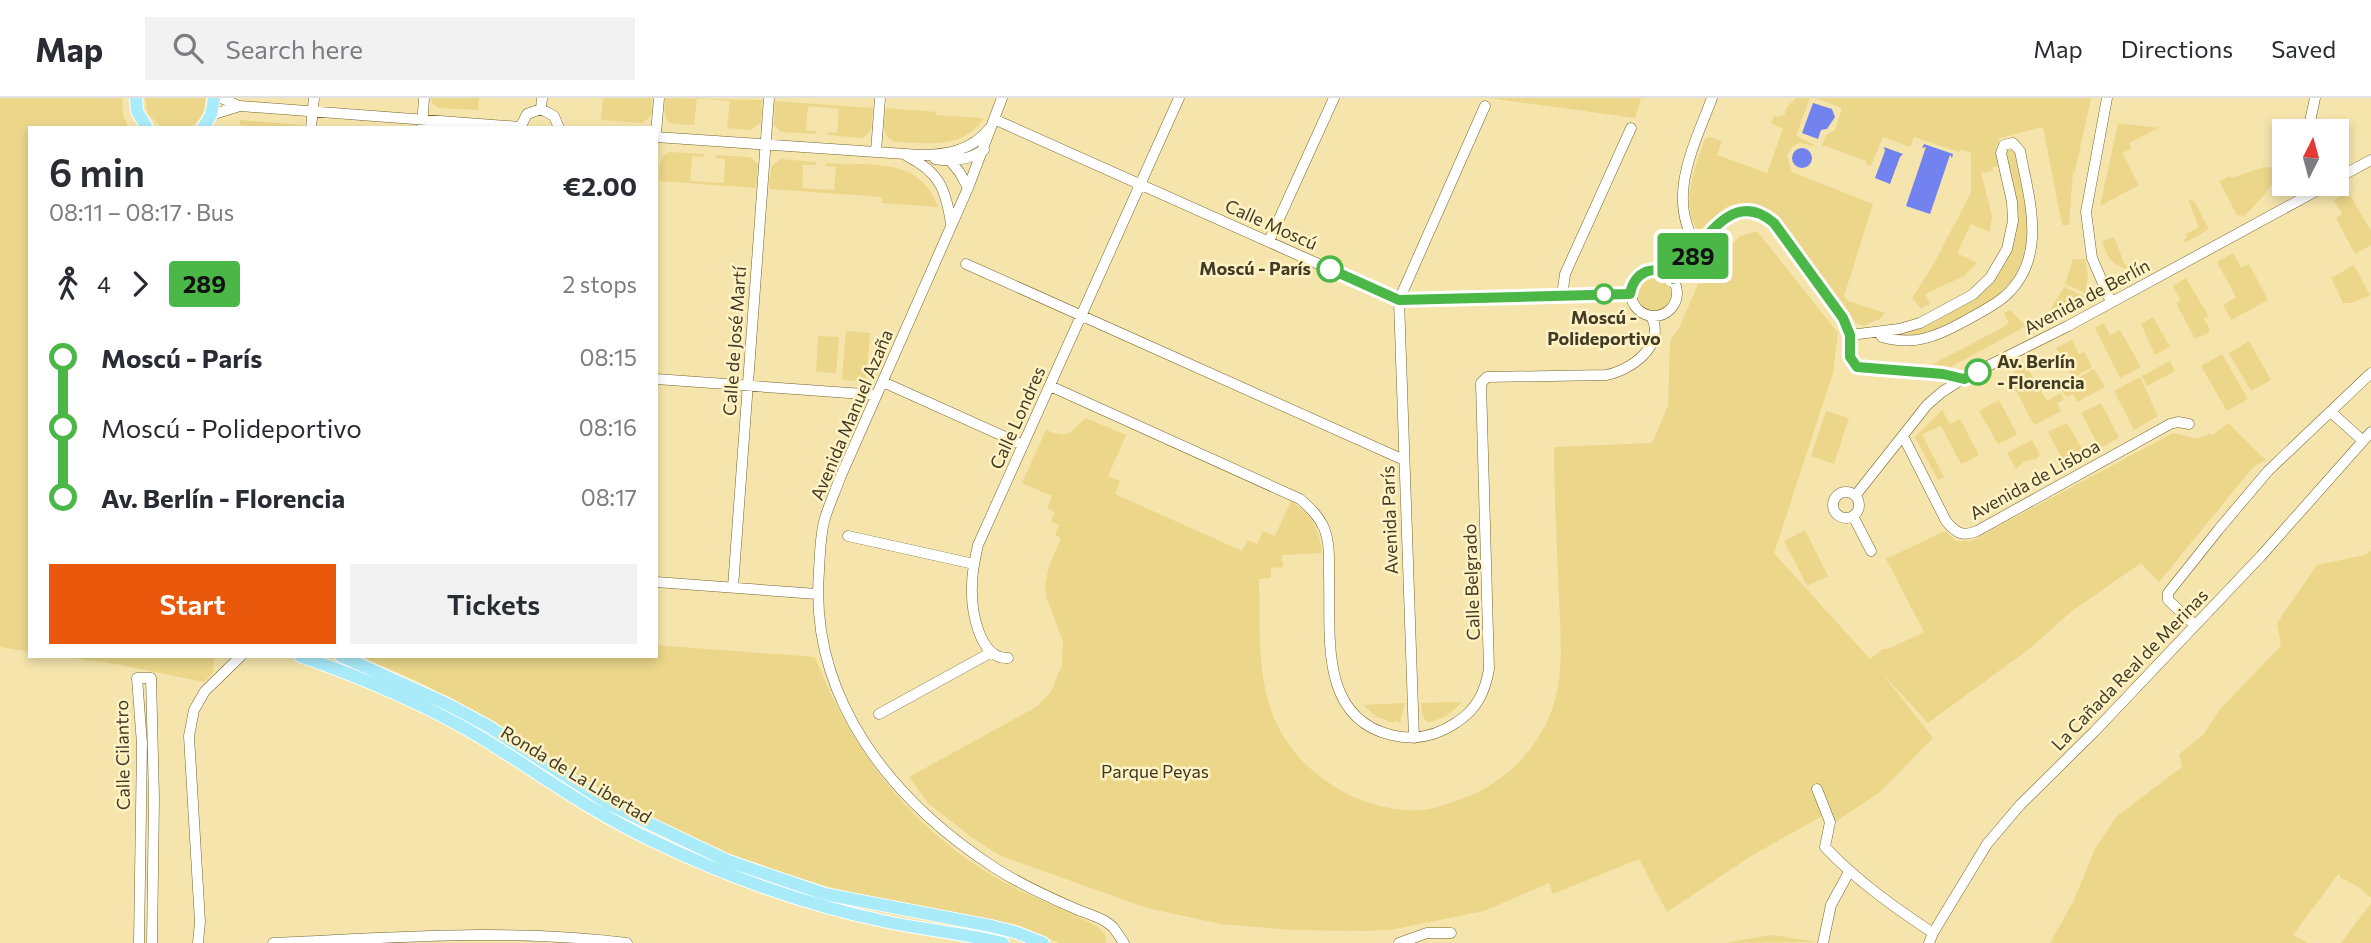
<!DOCTYPE html>
<meta charset="utf-8">
<style>
body{margin:0;font-family:Commissioner,sans-serif;background:#f2f2f3;color:#2b2b33;height:100vh;display:flex;flex-direction:column;font-size:26px;white-space:nowrap}
*{box-sizing:border-box;margin:0}
p{font-size:23px;color:#7c7c81}
.icon{flex:none;width:38px;height:38px;fill:none;stroke:currentColor;stroke-width:2;stroke-linecap:round;stroke-linejoin:round}
.map{position:relative;flex:1;overflow:hidden}
.details{position:absolute;left:28px;top:28px;width:630px;height:532px;display:flex;flex-direction:column;background:#fff;border-radius:0px;box-shadow:0 4px 10px #0003}
.details>*{flex:none}
.badge{padding:0 14px;border-radius:5px;font-size:24px;line-height:46px}
.needle{width:46px;rotate:6deg}
.buttons{position:absolute;left:2272px;top:21px;display:grid;gap:14px}
.buttons a{display:grid;place-items:center;width:77px;height:77px;border-radius:0px;background:#fff;box-shadow:0 4px 10px #0003;font-size:35px}
.map>.badge{position:absolute;translate:-50% -50%;box-shadow:0 0 0 4px #fff}
.legs{display:flex;align-items:center;gap:10px;height:77px;padding:0 21px;font-size:23px}
.legs p{margin-inline-start:auto}
.headline{display:flex;align-items:center;justify-content:space-between;height:119px;padding:0 21px}
h1{font-size:38px;font-weight:600;line-height:52px}
.button{display:flex;gap:14px;margin-top:auto;padding:14px 21px}
.button a{flex:1;height:80px;border-radius:0px;background:#ea580c;color:#fff;font-size:28px;font-weight:600;line-height:80px;text-align:center}
.button a+a{background:#f2f2f3;color:#2b2b33}
ul{padding:0 21px;list-style:none}
li{display:flex;align-items:center;gap:24px;height:70px;font-size:26px}
li i{display:grid;place-items:center;width:10px;height:100%;margin:0 9px;background:currentColor}
li i::after{content:'';width:18px;height:18px;margin:-9px;border:5px solid;border-radius:50%;background:#fff}
li p{margin-inline-start:auto}
li:first-child i{background:linear-gradient(#0000 50%,currentColor 0)}
li:last-child i{background:linear-gradient(currentColor 50%,#0000 0)}
header{display:flex;align-items:center;gap:42px;box-sizing:border-box;height:98px;padding:0 35px;background:#fff;border-bottom:2px solid #e1e1e2}
header strong{font-size:33px}
nav{display:flex;gap:38px;margin-inline-start:auto;font-size:24px}
.search{width:490px;height:63px;background:#f2f2f3;display:flex;align-items:center;gap:18px;box-sizing:border-box;padding:0 24px;border-radius:0px;color:#7c7c81;font-size:26px}
.map>svg:first-child{display:block}
</style>
<header>
<strong>Map</strong>
<div class="search"><svg class="icon" aria-label="search" viewBox="0 0 24 24"><circle cx="10" cy="10" r="6"/><path d="M15 15l6 6"/></svg>Search here</div>
<nav><a>Map</a><a>Directions</a><a>Saved</a></nav>
</header>
<div class="map">
<svg width="2371" height="845" viewBox="0 0 2371 845">
<rect width="100%" height="100%" fill="#f5e5ac"/>
<path fill="#ebd68a" d="M0,0H122L123,17L129,30H30V554L0,549Z
M145,0H205C206,12 201,21 192,28L162,30L148,16Z
M431,0H479L478,12L439,10L433,6Z
M603,0H652L651,18L642,25L601,22Z
M665,0L762,2L761,24L751,32L727,30L730,3L697,0L694,27C668,26 663,29 665,0Z
M1489,0H1641L1635,20Z
M1796,0H1810L1796,38L1815,47L1812,48L1799,45L1792,49L1787,58L1792,74L1873,106L1844,198L1848,203L1885,215L1880,221L1863,228L1856,225L1782,123C1769,110 1748,100 1729,108C1719,113 1712,123 1704,131H1697C1680,107 1696,65 1705,41L1710,39L1722,43L1717,57L1767,75L1783,31L1771,25L1774,18L1779,20L1780,17L1784,18L1787,9Z
M1815,0H2091L2075,73H2073L2069,127H2062L2043,29L2000,40L1996,49L1998,68L1992,69L1993,73L1981,75L1992,118L1990,132L1989,134L1971,126L1957,155L1977,165L1964,178L1925,196L1930,206L1921,211L1912,200L1932,169L1971,95V55L1960,51L1959,54L1914,39L1910,49L1883,39L1871,68L1867,67L1866,63L1822,47L1826,37L1835,32L1842,10Z
M775,3L873,10L871,32L863,40L828,37V34L837,35L839,11L808,8L806,32L816,33V36L781,34L774,27Z
M886,10L936,14V17L984,20C963,52 928,45 895,44C880,38 884,24 886,10Z
M240,22L303,27V30H251L250,28L240,27Z
M2118,25L2159,30L2129,45L2131,51L2122,55L2139,87L2100,108Z
M2013,51L2016,54L2025,95L2029,139L2025,158L2012,183L1989,205L1933,236L1895,239L1891,235L1977,199L1999,176L2013,147L2017,126L2005,58L2007,52Z
M670,54L704,56V59L692,58L690,83L724,85L725,61L715,60L716,57L750,59L758,66L756,90L659,83C660,71 658,58 670,54Z
M780,61L816,64V67H803L802,90L834,92L836,69L825,68L826,65C870,68 920,58 938,109L882,105V99L769,91L771,69Z
M2264,69L2282,71C2272,89 2259,104 2244,118L2237,117L2219,83L2230,78L2231,80Z
M2348,94L2371,133V147L2355,156L2336,120L2342,116L2334,102Z
M2188,101L2194,103L2209,131L2185,145L2184,142L2187,139L2186,136L2199,129Z
M1757,133L1838,235L1833,275L1774,455L1870,561L1883,551H1888L1924,534L1886,461L1945,433L1956,443H1971L2173,335L2198,341L2209,336L2213,337L2228,325L2266,362L2254,368L2159,484L2141,465L2072,513L2029,551L1928,625L1881,574L1933,640L1880,694L1832,726L1822,718L1751,758L1667,814L1639,761L1553,796L1549,785L1484,813L1395,831L1368,833L1292,832L1221,826L1147,810L1001,758L971,739L928,705L909,679L1036,609L1051,594L1062,567L1063,544L1047,501L1045,487L1049,468L1061,440L1055,437L1059,427L1051,423L1055,414L1047,410L1052,398L1022,385L1046,332C1071,342 1069,334 1086,320L1126,337L1108,378L1120,383L1115,396L1242,453L1248,442L1257,446L1263,433L1275,438L1291,403C1311,416 1320,431 1322,455L1282,457L1283,469L1271,470V480L1259,481C1261,533 1255,590 1282,636C1309,682 1366,715 1420,712C1430,712 1440,708 1450,705C1497,691 1534,659 1552,612C1565,576 1560,535 1559,497C1557,447 1554,398 1554,349L1652,345L1668,308L1670,243L1679,230L1701,179L1740,138Z
M2114,139L2125,167L2134,164L2135,171C2115,172 2107,161 2102,143Z
M2233,155L2241,170L2249,166L2268,202L2231,222L2223,207L2236,199L2217,164Z
M2073,161H2085L2088,179L2085,195L2065,186Z
M2354,167L2370,197L2352,205H2343L2331,180Z
M1635 195a18 18 0 1 1 36 0a18 18 0 1 1-36 0Z
M2186,180L2209,219L2203,220L2210,231L2209,234L2195,241L2176,205L2181,202L2173,188Z
M2064,189L2083,198L2075,210L2058,219L2050,212Z
M2010,212L2026,228L1949,270L1931,267L2000,231L2009,225L2004,215Z
M2153,219L2170,249L2155,257L2141,226Z
M2104,225L2110,237L2120,232L2141,269L2120,280L2095,230Z
M846,233L870,235L866,284L842,282Z
M818,238L839,239L836,275L816,274Z
M2072,242L2079,256L2084,254L2092,269L2073,280L2056,250Z
M2249,243L2271,282L2251,293L2229,255Z
M2222,256L2248,301L2227,313L2201,268Z
M2170,263L2175,273L2147,288L2142,278Z
M2025,266L2047,303L2061,295L2064,302L2057,305L2061,313L2034,327L2014,289L2019,286L2013,273Z
M2094,271L2105,289L2077,304L2073,296L2066,299L2063,293L2076,287L2074,282Z
M2140,279L2158,318L2134,332L2114,293Z
M1999,302L2017,336L1998,346L1979,313Z
M2101,305L2119,340L2100,350L2081,315Z
M1942,312L1950,326L1960,321L1979,357L1961,366L1941,328L1922,336L1944,379L1938,382L1915,339Z
M1826,313L1849,320L1834,366L1811,358Z
M2067,325L2086,358L2066,368L2048,334Z
M2032,342L2040,357L2036,361L2025,363L2016,371L2007,355Z
M1805,432L1828,478L1807,488L1784,443Z
M2371,453V800L2360,790L2340,779L2339,775L2293,837L2308,845H2050L2073,804L2095,751L2116,719L2182,669L2179,656L2203,637L2221,610L2281,548L2277,525L2317,467L2365,457Z
M656,547L815,559C850,650 908,727 993,778C1026,798 1064,810 1098,829L1105,837L1106,845H1060L1014,826L869,800L781,775L731,756L641,715L573,675L469,610L421,585L360,558H656Z
M60,558H214L213,575L204,584L121,567Z
M1462,604C1453,614 1441,623 1427,624L1423,619L1421,605Z
M1405,605L1400,624L1395,623L1394,625L1377,619L1363,607Z
M2371,805V845H2341Z
M1771,837L1818,844L1725,845Z"/>
<path fill="#7282ee" d="M1813,5L1832,11L1835,19L1827,31L1821,32L1818,41L1802,35Z
M1924,46L1953,56L1952,60L1950,57L1930,116L1906,108L1926,49L1922,50Z
M1884,49L1903,56L1900,59L1890,86L1875,80L1885,53Z
M1792 60a10 10 0 1 1 20 0a10 10 0 1 1-20 0Z"/>
<g fill="none" stroke-linecap="round" stroke-linejoin="round">
<g stroke="#736530" stroke-width="11">
<path id="minor" d="M221,0L239,8
M1002,0L968,90L840,380C835,394 829,407 825,420C820,437 820,456 819,473C809,601 892,703 995,770C1020,786 1048,799 1076,811C1085,815 1096,818 1105,823L1113,829L1124,845
M2107,0L2086,114L2092,160L2111,204
M541,11L542,0
M211,17L240,8L520,29
M996,22L1399,202L1630,196
M311,30L314,0
M422,30L424,0
M520,30L527,16L541,11L554,18L559,30
M2308,33L2315,0
M656,35L659,0
M656,39L920,57C946,57 971,53 989,31
M876,54L880,0
M907,58C939,74 946,91 951,126
M948,60L960,75L968,90
M935,61C952,64 969,62 984,52
M2336,81L2371,62
M1269,143L1334,0
M1699,150C1664,103 1694,48 1712,0
M966,166L1404,362
M1631 195a23 23 0 1 1 46 0a23 23 0 1 1-46 0Z
M1673,182C1706,146 1734,77 1784,137C1803,164 1834,199 1847,228C1852,240 1847,253 1853,265L1864,271L1943,276L1964,280
M1562,198L1565,176L1631,30
M1850,237L1899,231L1920,225L1972,197L1990,180L2007,151L2013,123L2012,104L2001,55L2004,47L2013,45L2020,53C2029,101 2049,160 2004,199C1992,209 1977,216 1963,224C1936,239 1913,248 1882,239L1879,234
M656,281L877,297
M883,284L1023,347
M1050,288L1300,401C1309,409 1319,418 1324,430C1330,445 1329,462 1329,477C1331,536 1318,619 1391,637C1416,643 1437,638 1457,624C1477,611 1485,594 1489,571L1481,285L1487,279L1606,277C1630,273 1667,247 1651,218
M2331,314L2363,343
M1903,338L1946,423C1956,435 1962,439 1977,433L2170,326L2178,324L2189,326
M1833 407a13 13 0 1 1 26 0a13 13 0 1 1-26 0Z
M1855,398L1927,307L1942,294L1964,280L2068,228L2329,86
M1853,418L1871,453
M848,438L974,466
M656,484L817,496
M733,489L769,0
M2195,527L2168,502V495L2219,431L2268,373L2371,275
M1008,560C978,561 971,510 972,487C972,473 975,460 978,447L1179,0
M879,616L990,555
M1414,640L1399,202L1485,8
M1817,691L1830,724L1825,749C1857,783 1894,809 1933,835
M139,845L142,646L137,580H151L154,700L152,845
M198,845L200,824L189,638L194,612L205,593L241,558
M273,845C390,840 510,830 627,845
M1399,845L1427,835H1451
M1823,845L1831,807L1849,774
M1929,845L1933,835L1987,746L2020,707L2094,634L2261,458L2371,334"/>
</g>
<g stroke="#fff" stroke-width="14">
<path id="major" d="M136,0L137,13L147,30
M203,30L211,17L214,0
M300,558C363,580 423,605 480,639C537,674 591,714 653,743C726,778 803,806 883,823C923,832 964,835 1003,845
M341,558L447,606L488,628L609,706L728,763L825,796L991,828L1018,835L1043,845"/>
</g>
<use href="#minor" stroke="#fff" stroke-width="10"/>
<use href="#major" stroke="#a9ebf9" stroke-width="12"/>
</g>
<g fill="none" stroke-linecap="round" stroke-linejoin="round">
<g stroke="#fff" stroke-width="16">
<path id="line-1" d="M1330,171L1399,202L1630,196C1634,173 1656,164 1673,181C1699,153 1729,86 1774,125L1843,220L1850,237V259L1857,269L1943,276L1964,281L1978,274"/>
</g>
<use href="#line-1" stroke="#4ab747" stroke-width="10"/>
</g>
<g fill="#fff" stroke="#4ab747" stroke-width="3.5">
<circle cx="1330" cy="171" r="12"/>
<circle cx="1604" cy="196" r="9"/>
<circle cx="1978" cy="274" r="12"/>
</g>
<g text-anchor="middle" stroke-width="5" stroke-linejoin="round" paint-order="stroke">
<g font-size="18" fill="#423b25" stroke="#fff2c5">
<text transform="translate(1271 127) rotate(24)" y="6">Calle Moscú</text>
<text transform="translate(2087 199) rotate(-28)" y="6">Avenida de Berlín</text>
<text transform="translate(735 243) rotate(-86)" y="6">Calle de José Martí</text>
<text transform="translate(852 317) rotate(-67)" y="6">Avenida Manuel Azaña</text>
<text transform="translate(1018 320) rotate(-66)" y="6">Calle Londres</text>
<text transform="translate(2035 382) rotate(-29)" y="6">Avenida de Lisboa</text>
<text transform="translate(1390 422) rotate(-92)" y="6">Avenida París</text>
<text transform="translate(1472 484) rotate(-92)" y="6">Calle Belgrado</text>
<text transform="translate(2130 572) rotate(-46)" y="6">La Cañada Real de Merinas</text>
<text transform="translate(123 657) rotate(-91)" y="6">Calle Cilantro</text>
<text transform="translate(576 677) rotate(31)" y="6">Ronda de La Libertad</text>
</g>
<g font-size="18" font-weight="bold" fill="#423b25" stroke="#fff2c5" text-anchor="end">
<text x="1311" y="177">Moscú - París</text>
<text x="1604" y="226" text-anchor="middle">Moscú -<tspan x="1604" dy="21">Polideportivo</tspan></text>
<text x="1997" y="270" text-anchor="start">Av. Berlín<tspan x="1997" dy="21">- Florencia</tspan></text>
</g>
<g font-size="18" fill="#3e3720" stroke="#fff2c5">
<text x="1155" y="680">Parque Peyas</text>
</g>
</g>
</svg>
<div class="buttons">
<a><svg class="needle" viewBox="-14 -14 28 28"><path d="M0-13l5 13h-10z" fill="#e53935"/><path d="M0 13l5-13h-10z" fill="#7c7c81"/></svg></a>
</div>
<b class="badge" style="left:1693px;top:158px;background:#4ab747;color:#111">289</b>
<section class="details">
<div class="headline"><div><h1>6 min</h1><p>08:11 – 08:17 · Bus</p></div><b>€2.00</b></div>
<div class="legs"><svg class="icon" aria-label="walk" viewBox="0 0 24 24"><circle cx="13" cy="4" r="2"/><path d="M13 8l-2 6 4 7M11 14l-3 7M7 12l3-4h3l4 4"/></svg>4<svg class="icon" aria-label="forward" viewBox="0 0 24 24"><path d="M9 5l7 7-7 7"/></svg><b class="badge" style="background:#4ab747;color:#111">289</b><p>2 stops</p></div>
<ul>
<li><i style="color:#4ab747"></i><b>Moscú - París</b><p>08:15</p></li>
<li><i style="color:#4ab747"></i><span>Moscú - Polideportivo</span><p>08:16</p></li>
<li><i style="color:#4ab747"></i><b>Av. Berlín - Florencia</b><p>08:17</p></li>
</ul>
<div class="button"><a>Start</a><a>Tickets</a></div>
</section>
</div>
